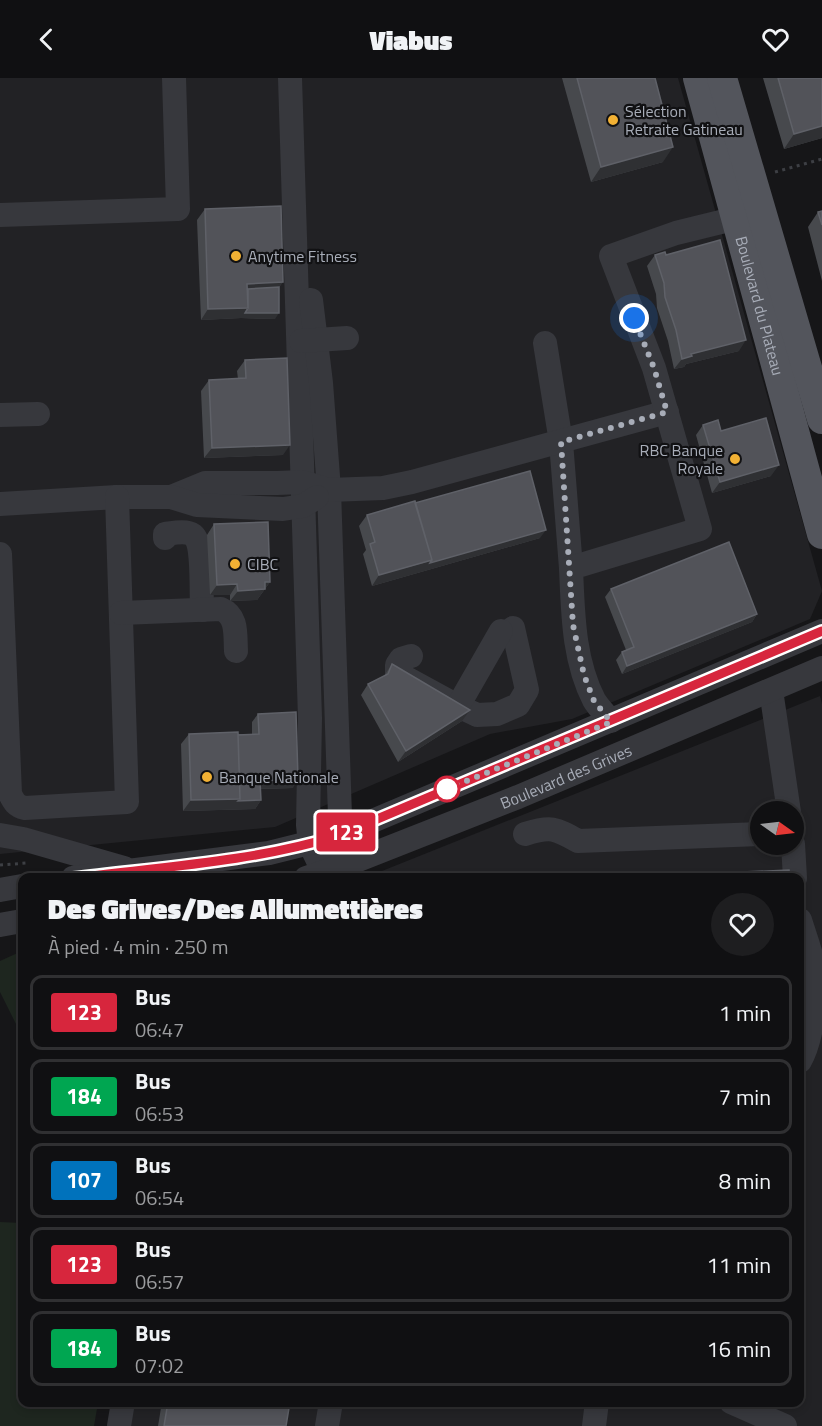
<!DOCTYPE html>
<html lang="fr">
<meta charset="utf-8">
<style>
body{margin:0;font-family:"Titillium Web",sans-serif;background:#1e1e20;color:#f1f3f6;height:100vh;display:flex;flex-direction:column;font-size:22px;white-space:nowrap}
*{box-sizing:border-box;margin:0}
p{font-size:20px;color:#9c9d9f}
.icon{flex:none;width:33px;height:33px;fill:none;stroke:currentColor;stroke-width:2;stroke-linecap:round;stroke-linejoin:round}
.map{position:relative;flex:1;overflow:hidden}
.drawer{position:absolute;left:18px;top:795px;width:786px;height:534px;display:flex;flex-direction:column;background:#101012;border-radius:12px;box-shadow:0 3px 9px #0003,0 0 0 2px #303032}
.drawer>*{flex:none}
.badge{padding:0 12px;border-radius:4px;font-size:21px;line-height:39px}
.needle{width:39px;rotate:104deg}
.controls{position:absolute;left:750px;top:723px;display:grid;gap:12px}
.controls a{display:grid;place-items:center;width:54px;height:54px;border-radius:50%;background:#101012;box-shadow:0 3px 9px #0003,0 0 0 2px #303032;font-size:30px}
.you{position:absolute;width:30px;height:30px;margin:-15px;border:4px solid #fff;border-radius:50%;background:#1a73e8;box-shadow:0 0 0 9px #1a73e833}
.map>.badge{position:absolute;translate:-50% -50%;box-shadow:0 0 0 3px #fff}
.round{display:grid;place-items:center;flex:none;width:63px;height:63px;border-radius:32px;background:#1e1e20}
.overview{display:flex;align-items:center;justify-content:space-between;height:102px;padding:0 30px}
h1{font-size:28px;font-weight:800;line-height:45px}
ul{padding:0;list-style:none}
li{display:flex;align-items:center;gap:18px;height:75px;margin:0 12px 9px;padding:0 18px;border:3px solid #303032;border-radius:12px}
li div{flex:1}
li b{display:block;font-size:22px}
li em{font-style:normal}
li .badge{min-width:66px;font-weight:700;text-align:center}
header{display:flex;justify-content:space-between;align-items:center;height:78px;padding:0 30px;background:#101012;font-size:27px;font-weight:800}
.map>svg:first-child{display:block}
</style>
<header><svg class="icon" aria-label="back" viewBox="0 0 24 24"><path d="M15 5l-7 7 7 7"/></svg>Viabus<svg class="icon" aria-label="heart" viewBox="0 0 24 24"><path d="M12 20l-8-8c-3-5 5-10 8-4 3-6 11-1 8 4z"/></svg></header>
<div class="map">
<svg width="822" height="1348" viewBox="0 0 822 1348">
<rect width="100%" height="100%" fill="#161618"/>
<path fill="#222225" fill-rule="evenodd" d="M0,0H678L822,513L810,541L572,641L490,656L275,749L0,776Z
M820,618L822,626V1348H110L113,1324H800V800L367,799ZM760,734H794V766H760Z"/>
<path fill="#1e261f" d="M22,873V958L0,914V883Z
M0,1144L22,1145V1324L98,1325L94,1348H0Z"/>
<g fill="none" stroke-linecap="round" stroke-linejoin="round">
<path stroke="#3d3f44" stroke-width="3" stroke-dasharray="3 4.5" stroke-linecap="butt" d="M775,94L822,81
M0,787L27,785"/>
<g stroke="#37383d" stroke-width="24">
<path d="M290,0L310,640L308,747L310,766L324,795"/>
<path d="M0,137L178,131L174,0"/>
<path d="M311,222L321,305L329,412L340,738L337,758L333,770"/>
<path d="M301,263L347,260"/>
<path d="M545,265L561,364L571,490"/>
<path d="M0,337L38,336"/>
<path d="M171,419L205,405H277L302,404L329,412L383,410L412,404L667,334"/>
<path d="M0,426L117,419H171L197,427L283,431L303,428L317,419"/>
<path d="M165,460V456C173,455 186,452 193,457C204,466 201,517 202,532"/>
<path d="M0,476L10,716C14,724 16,728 25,730L127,724L117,419"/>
<path d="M121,535L221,531C238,538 235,557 236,573"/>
<path d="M411,578L401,581L397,587V595L452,625L477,637L497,636L518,627L527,612L513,550"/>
<path d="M771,612L789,734"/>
<path d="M458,628L501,553"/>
<path d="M611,643C606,637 598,629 594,622C573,581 573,534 571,490L700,451L654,290L611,178L676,155L737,140"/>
<path d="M525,756C551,748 555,750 578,763L760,756"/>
<path d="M0,757L23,761L124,790"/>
<path d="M793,766L795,800"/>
<path d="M73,800L269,775L337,758L822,553"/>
<path id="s1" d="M306,800L358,782L518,719L822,590"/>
<path d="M0,812L22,808"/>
<path d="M800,842C805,859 813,878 815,896C818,919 811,964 800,983"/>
<path d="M0,847L22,843"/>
<path d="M731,1324L785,1348"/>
<path d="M119,1348L123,1324"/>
<path d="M327,1348L331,1324"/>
<path d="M594,1348L597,1324"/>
</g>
<g stroke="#53555c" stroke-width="30">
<path id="s2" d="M698,0L822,456"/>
<path d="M722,0L822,341"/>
</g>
</g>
<path fill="#47494d" d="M562,0H655L663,84L591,104Z
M763,0H822V60L784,71Z
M205,131L283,204L279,209L275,241L241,240L201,242L197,142Z
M822,133V203L808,149L818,134Z
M655,177H666L739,273L686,286L684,289L674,291L668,263L657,230L656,216L647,188Z
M245,282L283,377L204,380L201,313L209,302L238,301L237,293Z
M703,347L771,398L712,415L696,357Z
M415,425L540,460L372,508L363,476L366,472L359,448L367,437Z
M214,446L270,504L257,522L230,523V517H210L207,457Z
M611,511L757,536L752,544L622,596L616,582L622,574L626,572L605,519Z
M392,586L462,643L398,684L361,617L368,606L384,598Z
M258,636L293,710L261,711V722L255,731L183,733L181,666L189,656H252V644Z
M162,1324H290L286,1348H158Z"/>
<path fill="#2f3033" d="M822,48V60L784,71L794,56Z
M673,69L663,84L591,104L601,89Z
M283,204L275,215L244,216L247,206Z
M248,230L279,235L275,241L241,240L201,242L208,231Z
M746,262L739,273L686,286L684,289L674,291L682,281L691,276Z
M290,367L283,377L204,380L212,370Z
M779,387L771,398L712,415L720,404Z
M546,452L540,460L372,508L379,497Z
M265,504H270L257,522L230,523L238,513Z
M237,506L230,517H210L217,507Z
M757,536L752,544L622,596L627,588Z
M470,632L462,643L398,684L406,673Z
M298,701L293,710L255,711L260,703Z
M240,721L261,722L255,731L183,733L191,722Z"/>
<path fill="#525359" stroke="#5f6168" stroke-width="1.5" d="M577,0H655L673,69L601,89Z
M778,0H822V48L794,56Z
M281,128L283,204L247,206L248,230L208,231L205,131Z
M822,133V147L818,134Z
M720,162L746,262L691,276L692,278L682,281L676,252L665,219L664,205L655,177L665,174L666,177Z
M279,209V235H245L248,230V211Z
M287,280L290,367L212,370L209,302L246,300L245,282Z
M766,340L779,387L720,404L703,347L718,342L721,353Z
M530,393L546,452L430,485L432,482L415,425Z
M415,423L432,482L379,497L370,466L375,464L367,437Z
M268,444L270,504H265V511L238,513L237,506L217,507L214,446Z
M729,464L757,536L627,588L622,574L634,569L611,511Z
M392,586L470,632L406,673L368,606L388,596Z
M296,634L298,701L260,703L261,722L238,723L240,721L238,657L259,656L258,636Z
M238,654L240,721L191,722L189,656Z
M789,792L790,800H609Z
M168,1324H290L286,1348H164Z"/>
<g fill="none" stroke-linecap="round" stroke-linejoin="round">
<g stroke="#fff" stroke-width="14">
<path id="line" d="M73,800C161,789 252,784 337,758L822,553"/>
</g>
<use href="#line" stroke="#d7263d" stroke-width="9"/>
<path stroke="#a8adb8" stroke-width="6" stroke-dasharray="0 10.8" d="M447,711L611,644L594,623L584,597L573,547L561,364L667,334L654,290L634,240"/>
</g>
<g fill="#f2b134" stroke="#111113" stroke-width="2">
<circle cx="613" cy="42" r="6"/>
<circle cx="236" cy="178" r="6"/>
<circle cx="735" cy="381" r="6"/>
<circle cx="235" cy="486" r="6"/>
<circle cx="207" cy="699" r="6"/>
</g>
<circle fill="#fff" stroke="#d7263d" stroke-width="3" cx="447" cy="711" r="12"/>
<g text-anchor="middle" stroke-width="4.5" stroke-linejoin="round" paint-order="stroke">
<g font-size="16" fill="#a8adb8" stroke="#111113" text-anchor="start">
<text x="625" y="39">Sélection<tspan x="625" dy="18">Retraite Gatineau</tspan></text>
<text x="248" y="184">Anytime Fitness</text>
<text x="723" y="378" text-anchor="end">RBC Banque<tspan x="723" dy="18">Royale</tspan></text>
<text x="247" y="492">CIBC</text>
<text x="219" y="705">Banque Nationale</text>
</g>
<g font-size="16" fill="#a8adb8" stroke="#111113">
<text dy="6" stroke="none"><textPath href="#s2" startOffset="236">Boulevard du Plateau</textPath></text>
<text dy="6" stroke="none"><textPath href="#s1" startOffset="279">Boulevard des Grives</textPath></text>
</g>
</g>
</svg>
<div class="controls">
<a><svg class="needle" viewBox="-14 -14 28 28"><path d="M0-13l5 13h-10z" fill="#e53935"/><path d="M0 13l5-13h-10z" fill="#9c9d9f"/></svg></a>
</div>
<div class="you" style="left:634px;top:240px"></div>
<b class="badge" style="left:346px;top:754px;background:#d7263d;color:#fff">123</b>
<section class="drawer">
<div class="overview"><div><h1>Des Grives/Des Allumettières</h1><p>À pied · 4 min · 250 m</p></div><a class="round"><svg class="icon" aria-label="heart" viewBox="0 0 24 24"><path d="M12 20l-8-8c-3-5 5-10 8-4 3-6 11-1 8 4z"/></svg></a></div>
<ul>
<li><span class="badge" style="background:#d7263d;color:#fff">123</span><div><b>Bus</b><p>06:47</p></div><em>1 min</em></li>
<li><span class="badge" style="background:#00a651;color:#fff">184</span><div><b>Bus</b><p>06:53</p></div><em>7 min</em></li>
<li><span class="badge" style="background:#0072bc;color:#fff">107</span><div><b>Bus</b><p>06:54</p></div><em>8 min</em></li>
<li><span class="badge" style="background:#d7263d;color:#fff">123</span><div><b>Bus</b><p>06:57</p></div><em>11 min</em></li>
<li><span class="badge" style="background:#00a651;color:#fff">184</span><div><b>Bus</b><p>07:02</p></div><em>16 min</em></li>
</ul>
</section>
</div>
